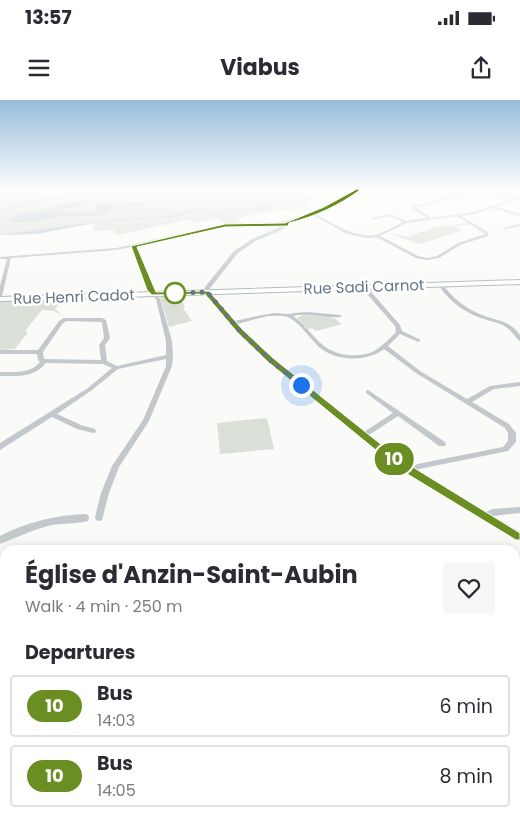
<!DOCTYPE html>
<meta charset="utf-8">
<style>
body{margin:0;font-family:Poppins,sans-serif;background:#f7f7f7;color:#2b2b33;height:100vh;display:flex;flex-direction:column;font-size:19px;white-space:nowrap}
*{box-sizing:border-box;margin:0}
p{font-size:16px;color:#7c7c81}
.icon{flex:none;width:28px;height:28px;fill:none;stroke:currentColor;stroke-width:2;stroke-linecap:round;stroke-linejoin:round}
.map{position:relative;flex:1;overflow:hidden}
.sheet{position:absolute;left:0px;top:445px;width:520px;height:280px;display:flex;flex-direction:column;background:#fff;border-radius:15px 15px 0 0;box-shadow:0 2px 12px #0003}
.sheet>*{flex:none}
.badge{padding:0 10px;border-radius:16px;font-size:18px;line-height:32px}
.you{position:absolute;width:25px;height:25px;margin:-12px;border:4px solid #fff;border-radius:50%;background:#1a73e8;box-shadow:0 0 0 8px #1a73e833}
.map>.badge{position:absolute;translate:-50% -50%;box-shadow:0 0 0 2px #fff}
h2{padding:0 25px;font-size:19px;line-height:45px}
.round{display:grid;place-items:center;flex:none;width:52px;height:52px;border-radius:5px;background:#f7f7f7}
.headline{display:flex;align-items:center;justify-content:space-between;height:85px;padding:0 25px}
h1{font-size:24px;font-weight:700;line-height:38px}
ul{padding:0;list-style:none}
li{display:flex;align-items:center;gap:15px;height:62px;margin:0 10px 8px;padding:0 15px;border:2px solid #e1e1e2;border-radius:5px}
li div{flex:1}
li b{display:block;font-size:19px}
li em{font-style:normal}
li .badge{min-width:55px;font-weight:700;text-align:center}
.status{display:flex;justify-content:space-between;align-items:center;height:35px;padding:0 25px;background:#fff;direction:ltr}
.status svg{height:14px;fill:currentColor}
header{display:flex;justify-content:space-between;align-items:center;height:65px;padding:0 25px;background:#fff;font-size:22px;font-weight:700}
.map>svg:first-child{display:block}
</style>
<div class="status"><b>13:57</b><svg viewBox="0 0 49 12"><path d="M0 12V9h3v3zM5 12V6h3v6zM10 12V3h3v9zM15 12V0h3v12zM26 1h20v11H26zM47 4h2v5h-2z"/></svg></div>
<header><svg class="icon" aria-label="menu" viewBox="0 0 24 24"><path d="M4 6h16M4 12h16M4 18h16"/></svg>Viabus<svg class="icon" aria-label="share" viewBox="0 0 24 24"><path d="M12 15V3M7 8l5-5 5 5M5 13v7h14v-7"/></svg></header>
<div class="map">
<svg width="520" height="725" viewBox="0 0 520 725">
<rect width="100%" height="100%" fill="#fafaf8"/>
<path fill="#dadfd7" d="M0,90H299L301,93L313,98L305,106L308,107H303L304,108L257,113L237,119L243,123L224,124L218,118L196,123L190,119L118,135V133H114V130L93,131L95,123L0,135Z
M467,123L472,124L454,126L461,131L419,144L386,132L407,137L436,127Z
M178,195L185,207L183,208L192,221L169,227L160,197Z
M63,199L55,209L62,215L54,211L42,210L25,231L28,232L15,249L0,250V201L28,200L26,203L27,207L36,200Z
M303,215L334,218L342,224L316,231L312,228L308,229L297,218Z
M267,318L274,349L220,354L217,323Z
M5,503V720H13L12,725H0V505Z"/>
<path fill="#bbc7cb" d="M75,101H89L80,106L65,109L63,113L94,111L96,110V105L104,102L112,105L143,102L146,104C138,109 129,104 120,106C112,107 108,113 100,115C89,117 79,115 69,116C54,117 22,127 9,119L22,113L44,110Z
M191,110L193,111L182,116L100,122L37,134L0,135L102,121L177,115Z"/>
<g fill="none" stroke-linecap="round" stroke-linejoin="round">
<path stroke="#bbc7cb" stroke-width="1" d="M0,110L92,90
M190,111H201L210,114L236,111
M239,111L267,107"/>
<g stroke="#b3babf" stroke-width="2">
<path id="secondary" d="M520,180V184L0,201V197Z"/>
</g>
<path fill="#c3c8cc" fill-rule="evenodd" d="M478,91L520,97V99L496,107L520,114V116L492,108L475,114L461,116L488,132V136L460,145L439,158L427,160L416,158L376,137L368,138L347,134L311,114L314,113C331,122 358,141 378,134C386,131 395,126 403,122L390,116L372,120L371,118L390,114L406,121L427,118L412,108V106ZM478,93L515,99L474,112L431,118L416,107ZM457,116L485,134L458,143L437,156L427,158L418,156L380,136L407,123Z
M281,122L282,124L220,127L136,146L152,190L160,199L172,241L173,256L172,266L149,321L119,367L109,393L102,420L99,421L96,420L95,417L101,393L112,366L143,320L166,266V259L118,269L92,290L57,314L81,325L95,329L96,331L95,333H93L77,329L52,317L0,350V343L88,288L112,268L103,264L46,263C34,278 17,276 0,276V272C15,272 30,274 40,262L38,260L37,254H0V250H38L59,221L64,218H102L106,220L110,238L105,245L107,261L117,266L166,255V241L156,199L148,190L132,147L116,150L11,158L2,196L0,197V186L7,159H0V157L116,148L220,125ZM67,221L102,222L104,238L99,245L101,260L44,259L43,252L63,223Z
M520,124V126L505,129L503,128Z
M438,183H442C451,197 466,209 482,215C498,221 509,220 520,235V241L518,240C505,221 497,224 478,217C461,210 447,199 438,184Z
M361,185H365L400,225L402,231L421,240L418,242L416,241L400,234L388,246L420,271L467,299L490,286L520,282V286L494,289L472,302L509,324L516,333V342L508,351L419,369L417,371L486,412L492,409L520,407V413L493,416L520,432V441L409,374L377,350L268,261L238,232L205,192L209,191L235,221L262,215L275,213L289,214L295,213L307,212L341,215V217C325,219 309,212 293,216C305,224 313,237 324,246C337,256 361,259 376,250C383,245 390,238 396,232L395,226L361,187ZM268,216C274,216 282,215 288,217C301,223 309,238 319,247C336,262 367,262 384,249L416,273L505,328L508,333V341L503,347L417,364L412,368L369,335L398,316L439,346H445L446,344L445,342L368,290L366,291V293L393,313L364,332L272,259L237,224Z
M85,414L88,415L89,418L88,421C77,424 64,423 52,425C34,429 18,437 0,444V436C27,422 55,415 85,414Z
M520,558V573L515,576V561Z
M515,715L520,720V725H507L505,720H515Z"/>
<path fill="#c3c8cc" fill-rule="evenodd" d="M355,90H360C339,105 311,119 285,124L286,125L284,129L256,141L238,153L210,188L209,193L204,192L205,187L234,151L252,139L280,127L282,124H279V122C307,116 330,103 355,90Z"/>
<use href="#secondary" fill="#fff" fill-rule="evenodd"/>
</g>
<linearGradient id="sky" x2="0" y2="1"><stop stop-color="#96bcdc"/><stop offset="0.47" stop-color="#fdfdfc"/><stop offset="1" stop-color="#fdfdfc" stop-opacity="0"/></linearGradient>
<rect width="520" height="191" fill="url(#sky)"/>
<path fill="#6b8e23" stroke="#fff" d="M357,89L360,90C340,105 314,117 289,123L288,126L225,127L137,147L156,192L209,191L242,229L273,258L383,346L416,369L520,433V440H516L409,375L377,351L267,261L237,232L205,194L152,195L147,190L131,146L225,124L285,123L324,107Z"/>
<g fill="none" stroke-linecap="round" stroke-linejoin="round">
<path stroke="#657683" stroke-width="5" stroke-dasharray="0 9" d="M175,193L207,192L240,231L270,260L301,285"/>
</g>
<circle fill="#fff" stroke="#6b8e23" stroke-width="2.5" cx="175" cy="193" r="10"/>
<g text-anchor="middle" stroke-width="5" stroke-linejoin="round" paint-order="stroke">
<g font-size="15" fill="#657683" stroke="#fff">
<text transform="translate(364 187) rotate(-2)" y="5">Rue Sadi Carnot</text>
<text transform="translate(74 197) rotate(-2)" y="5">Rue Henri Cadot</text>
</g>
</g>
</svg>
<div class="you" style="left:301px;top:285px"></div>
<b class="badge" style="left:394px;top:359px;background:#6b8e23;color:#fff">10</b>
<section class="sheet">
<div class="headline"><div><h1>Église d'Anzin-Saint-Aubin</h1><p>Walk · 4 min · 250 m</p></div><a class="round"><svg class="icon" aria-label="heart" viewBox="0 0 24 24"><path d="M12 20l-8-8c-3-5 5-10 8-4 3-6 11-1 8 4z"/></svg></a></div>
<h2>Departures</h2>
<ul>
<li><span class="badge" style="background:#6b8e23;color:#fff">10</span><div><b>Bus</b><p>14:03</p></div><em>6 min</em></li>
<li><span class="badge" style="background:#6b8e23;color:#fff">10</span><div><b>Bus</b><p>14:05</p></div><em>8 min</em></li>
</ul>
</section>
</div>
